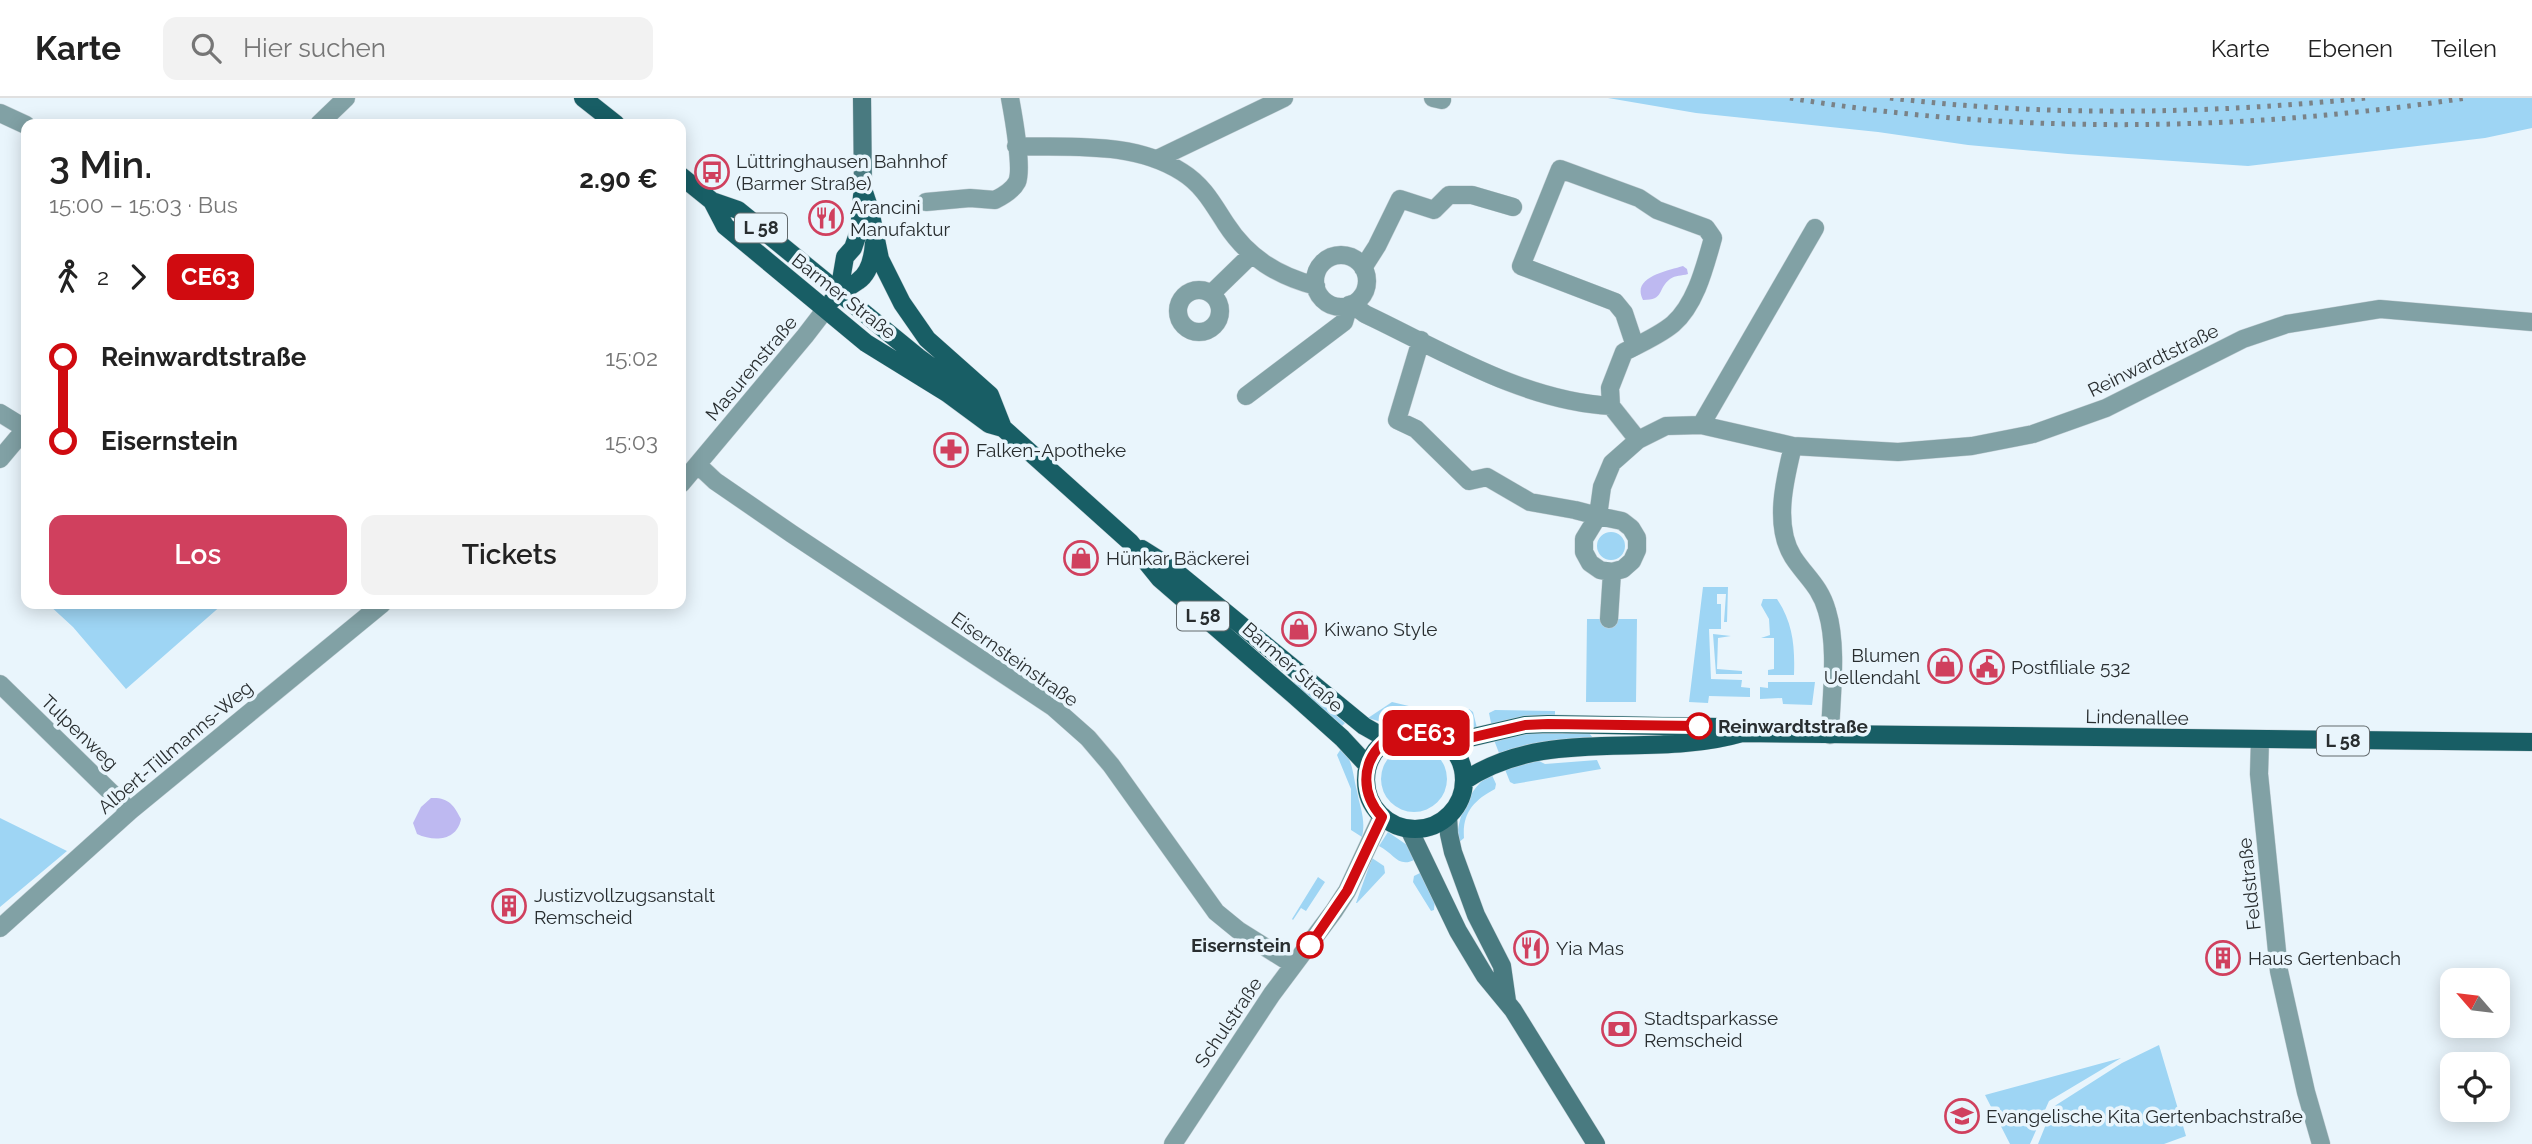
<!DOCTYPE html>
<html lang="de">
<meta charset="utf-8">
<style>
body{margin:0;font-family:Raleway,sans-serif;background:#f2f2f2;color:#222;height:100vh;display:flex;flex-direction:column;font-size:26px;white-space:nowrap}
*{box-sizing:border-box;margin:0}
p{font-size:23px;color:#767676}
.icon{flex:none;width:38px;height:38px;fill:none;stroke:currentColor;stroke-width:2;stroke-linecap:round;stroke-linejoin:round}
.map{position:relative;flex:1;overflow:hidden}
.details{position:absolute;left:21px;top:21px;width:665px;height:490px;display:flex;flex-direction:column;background:#fff;border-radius:14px;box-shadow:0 4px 18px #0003}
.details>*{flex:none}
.badge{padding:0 14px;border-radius:10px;font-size:24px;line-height:46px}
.needle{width:46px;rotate:298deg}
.fabs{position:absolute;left:2440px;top:870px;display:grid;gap:14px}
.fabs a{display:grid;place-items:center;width:70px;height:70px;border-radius:14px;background:#fff;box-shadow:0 4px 18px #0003;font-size:35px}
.map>.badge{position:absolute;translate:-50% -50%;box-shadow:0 0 0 4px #fff}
.legs{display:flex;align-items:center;gap:10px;height:77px;padding:0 28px;font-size:23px}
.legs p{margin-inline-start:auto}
.overview{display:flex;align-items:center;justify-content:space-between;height:119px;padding:0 28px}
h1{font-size:38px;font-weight:600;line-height:52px}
.primary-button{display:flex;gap:14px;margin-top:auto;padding:14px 28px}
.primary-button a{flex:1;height:80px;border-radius:14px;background:#d0405e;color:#fff;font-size:28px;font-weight:600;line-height:80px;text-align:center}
.primary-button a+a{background:#f2f2f2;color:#222}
ul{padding:0 28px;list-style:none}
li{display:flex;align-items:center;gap:24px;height:84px;font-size:26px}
li i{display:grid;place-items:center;width:10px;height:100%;margin:0 9px;background:currentColor}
li i::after{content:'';width:18px;height:18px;margin:-9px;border:5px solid;border-radius:50%;background:#fff}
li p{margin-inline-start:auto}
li:first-child i{background:linear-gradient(#0000 50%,currentColor 0)}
li:last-child i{background:linear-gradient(currentColor 50%,#0000 0)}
header{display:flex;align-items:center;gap:42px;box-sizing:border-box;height:98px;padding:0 35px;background:#fff;border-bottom:2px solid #e0e0e0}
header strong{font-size:33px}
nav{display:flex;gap:38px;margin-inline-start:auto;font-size:24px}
.search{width:490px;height:63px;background:#f2f2f2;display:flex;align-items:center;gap:18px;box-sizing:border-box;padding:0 24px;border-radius:14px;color:#767676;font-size:26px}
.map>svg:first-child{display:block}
</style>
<header>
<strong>Karte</strong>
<div class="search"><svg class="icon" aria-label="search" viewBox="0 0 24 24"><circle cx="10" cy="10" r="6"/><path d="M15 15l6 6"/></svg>Hier suchen</div>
<nav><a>Karte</a><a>Ebenen</a><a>Teilen</a></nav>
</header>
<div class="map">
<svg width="2532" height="1046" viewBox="0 0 2532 1046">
<rect width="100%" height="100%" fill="#e9f5fc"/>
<path fill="#9ed5f4" d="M1608,0H2532V30L2485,40L2248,68L2068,56L1968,47L1878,34L1696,15Z
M1597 448a14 14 0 1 1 28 0a14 14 0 1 1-28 0Z
M1703,489H1728L1727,524H1724L1726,496H1717V506H1721V531H1709L1711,581L1742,582L1741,589L1750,590V599L1709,598L1708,605L1689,604Z
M1763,501H1777C1793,525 1795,548 1794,577H1768V572L1774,571V540H1761L1770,537L1769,521L1761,507Z
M48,506H223L126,591L73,529Z
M1587,521H1637L1636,604H1586Z
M1713,536L1731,538L1718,540L1717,571L1742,573V576H1716Z
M1295,583L1345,625L1341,629L1293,585Z
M1768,584H1815L1812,607L1783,606L1782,600L1760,601V589L1768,590Z
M1392,604L1413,609L1469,611L1473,614L1478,634H1451L1420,623L1385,625L1368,620Z
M1495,612L1555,613V617L1492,630L1489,615Z
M1559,634L1589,635L1593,640L1592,642L1535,646L1499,655L1494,642L1532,635Z
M1381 681a33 33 0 1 1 66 0a33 33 0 1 1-66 0Z
M1342,649C1354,666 1352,674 1357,693C1360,710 1366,721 1362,739L1351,732V691L1337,657Z
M1535,661L1545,666L1597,662L1601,671L1514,686L1510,684L1504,669Z
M1491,675L1496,686L1495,691C1474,702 1462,715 1464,740L1457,746C1457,719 1469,691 1491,675Z
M0,720L67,753L0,809Z
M1388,734L1407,747L1416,761C1398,771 1395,756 1379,748Z
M1372,760L1384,768L1385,775L1357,805H1356Z
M1422,774L1435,801L1434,812L1431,813L1413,784L1414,778Z
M1318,779L1325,784L1306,813L1301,810L1293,822L1292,821Z
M2159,947L2186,1038L2164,1046H2038L2053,1009L2122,965Z
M2121,960L2049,1003L2030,1046H2010L1985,997Z"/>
<path fill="#beb9f1" d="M1683,168L1687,171L1688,176C1681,178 1676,177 1670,181C1657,191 1665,202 1643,202C1631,179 1667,173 1683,168Z
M431,700C448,699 454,707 461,721C457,743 434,744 417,736L413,725L421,709Z"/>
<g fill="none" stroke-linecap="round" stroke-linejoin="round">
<g stroke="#c6d1d7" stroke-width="19">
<path id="minor" d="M1433,0L1442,2
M0,15L26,27
M319,26L346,0
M1016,48C1072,50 1133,43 1182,74C1203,87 1213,106 1226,126C1248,160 1278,178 1316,188
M1157,61L1284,0
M926,104L970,100L995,102C1003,98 1013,92 1017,84C1023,71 1013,16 1010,0
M1315 183a26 26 0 1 1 52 0a26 26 0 1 1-52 0Z
M1363,170L1377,148L1400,101L1434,112L1449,97H1472L1513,109
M1178 213a21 21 0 1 1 42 0a21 21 0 1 1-42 0Z
M1211,196L1251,157
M1352,206L1365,216C1443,253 1523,303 1611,308L1638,342
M1421,242L1397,322L1416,331L1469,383L1487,379L1530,404L1575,412L1598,418L1622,423L1631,430L1637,440V452L1632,463L1623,471L1612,474L1600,472L1590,465L1584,454V441L1598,418L1602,389L1612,365L1638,342L1666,328L1701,327L1793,348L1898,354L1972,348L2033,336L2106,310L2243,241L2287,226L2380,211L2532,224
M1246,298L1344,224L1349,207
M1611,308L1610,290L1624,254C1640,246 1660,237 1673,226C1696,206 1705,168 1713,140L1706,130L1657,112L1639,100L1560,71L1521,168L1615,204L1624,215L1635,248
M0,315L26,331
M1701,327L1815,130
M1793,348C1785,381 1773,427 1793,459C1806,479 1820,488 1827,513C1838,549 1831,599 1830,637
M0,361L26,330
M698,367L715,383L792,436L1053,609L1088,640L1111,667L1216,814L1238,832L1292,866
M681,386L805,238L825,212
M1609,521L1612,474
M0,586L130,713
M2260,642L2259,676L2279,873L2306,994L2321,1046
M0,830L130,713L382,506
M1173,1046L1272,896L1334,813L1347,793L1382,718"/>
</g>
<g stroke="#c6d1d7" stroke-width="19">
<path id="secondary" d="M862,0L863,91
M1448,718L1449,736L1453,754L1476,817L1502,868L1507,903
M1409,731L1458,833L1485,878L1513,912L1596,1046"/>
</g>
<g stroke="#c6d1d7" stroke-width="19">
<path id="primary" d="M583,0L616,26
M681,78L712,103L738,112L918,259L986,308
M863,91L870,112L880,161L902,205L927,241L990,297L1003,330L1130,444L1160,481L1295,598L1342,640L1368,668
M712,103L725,128L866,245L947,295L989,326L1003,330
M839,194L845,159L853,150L859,133L862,98
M833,201C840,192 849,190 858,183C870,175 873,158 874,145
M1142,451L1169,468L1364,628L1387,641
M1366 682a49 49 0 1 1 98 0a49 49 0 1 1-98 0Z
M1448,645L1525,627L1548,626L1719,629L1742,635L2532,644
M1464,683C1546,627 1650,662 1742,635"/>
</g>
<use href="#minor" stroke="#81a1a5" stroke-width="18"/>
<use href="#secondary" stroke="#497a80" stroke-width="18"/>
<use href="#primary" stroke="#185e65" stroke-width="18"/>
<path stroke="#7a8287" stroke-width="5" stroke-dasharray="3.5 7" stroke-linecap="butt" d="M1790,0C2013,37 2242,34 2466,0
M1890,0C2048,19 2208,16 2366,0"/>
</g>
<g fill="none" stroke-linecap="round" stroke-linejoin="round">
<g stroke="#fff" stroke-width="16">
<path id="line-1" d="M1310,847L1347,793L1382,719C1338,671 1395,606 1448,645L1525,627L1548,626L1699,628"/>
</g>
<use href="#line-1" stroke="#d00b10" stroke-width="10"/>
</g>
<defs>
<g id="bus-ring" transform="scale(1.75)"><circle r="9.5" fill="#e9f5fc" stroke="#d0405e" stroke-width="1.5"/><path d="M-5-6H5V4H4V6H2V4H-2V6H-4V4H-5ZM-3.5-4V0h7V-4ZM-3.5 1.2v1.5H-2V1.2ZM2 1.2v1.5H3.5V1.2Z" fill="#d0405e"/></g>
<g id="restaurant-ring" transform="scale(1.75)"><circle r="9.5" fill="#e9f5fc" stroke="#d0405e" stroke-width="1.5"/><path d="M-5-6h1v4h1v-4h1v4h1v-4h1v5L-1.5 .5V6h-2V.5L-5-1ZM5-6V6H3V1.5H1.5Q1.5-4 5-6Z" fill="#d0405e"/></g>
<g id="pharmacy-ring" transform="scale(1.75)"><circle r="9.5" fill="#e9f5fc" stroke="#d0405e" stroke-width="1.5"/><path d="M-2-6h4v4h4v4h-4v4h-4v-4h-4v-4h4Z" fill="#d0405e"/></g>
<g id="shop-ring" transform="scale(1.75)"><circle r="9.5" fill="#e9f5fc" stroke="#d0405e" stroke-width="1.5"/><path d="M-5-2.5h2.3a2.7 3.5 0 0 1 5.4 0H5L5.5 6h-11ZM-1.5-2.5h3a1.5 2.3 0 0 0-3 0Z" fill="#d0405e"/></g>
<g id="civic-ring" transform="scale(1.75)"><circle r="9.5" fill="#e9f5fc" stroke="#d0405e" stroke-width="1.5"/><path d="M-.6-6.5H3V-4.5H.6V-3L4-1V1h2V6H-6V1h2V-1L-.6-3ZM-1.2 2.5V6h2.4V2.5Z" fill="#d0405e"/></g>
<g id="building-ring" transform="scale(1.75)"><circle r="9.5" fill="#e9f5fc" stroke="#d0405e" stroke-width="1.5"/><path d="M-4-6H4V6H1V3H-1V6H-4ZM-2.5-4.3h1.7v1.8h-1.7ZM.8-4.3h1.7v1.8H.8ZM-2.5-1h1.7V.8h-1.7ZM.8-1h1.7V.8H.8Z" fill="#d0405e"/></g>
<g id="bank-ring" transform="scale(1.75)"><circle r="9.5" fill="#e9f5fc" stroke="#d0405e" stroke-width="1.5"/><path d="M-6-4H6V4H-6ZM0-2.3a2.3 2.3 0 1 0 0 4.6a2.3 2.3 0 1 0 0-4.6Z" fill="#d0405e"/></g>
<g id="school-ring" transform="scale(1.75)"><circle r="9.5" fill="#e9f5fc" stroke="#d0405e" stroke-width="1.5"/><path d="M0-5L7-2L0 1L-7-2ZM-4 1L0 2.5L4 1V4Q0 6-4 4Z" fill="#d0405e"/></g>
</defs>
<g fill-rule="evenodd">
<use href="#bus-ring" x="712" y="74"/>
<use href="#restaurant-ring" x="826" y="120"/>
<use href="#pharmacy-ring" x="951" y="352"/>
<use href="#shop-ring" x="1081" y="460"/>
<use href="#shop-ring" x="1299" y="531"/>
<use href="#shop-ring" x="1945" y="568"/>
<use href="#civic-ring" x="1987" y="569"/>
<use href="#building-ring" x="509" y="808"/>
<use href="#restaurant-ring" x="1531" y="850"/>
<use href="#building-ring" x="2223" y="860"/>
<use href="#bank-ring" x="1619" y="931"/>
<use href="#school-ring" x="1962" y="1018"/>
</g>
<g fill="#fff" stroke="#d00b10" stroke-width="3.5">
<circle cx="1699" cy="628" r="12"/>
<circle cx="1310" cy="847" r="12"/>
</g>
<g text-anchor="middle" stroke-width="7" stroke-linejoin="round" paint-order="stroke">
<g fill="#e9f5fc" stroke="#636a6d" stroke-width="2">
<rect x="735" y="115.5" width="52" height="29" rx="5"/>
<rect x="1177" y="503.5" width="52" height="29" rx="5"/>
<rect x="2317" y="628.5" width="52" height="29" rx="5"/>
</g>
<g font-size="18" font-weight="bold" fill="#292e30">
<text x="761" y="136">L 58</text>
<text x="1203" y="524">L 58</text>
<text x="2343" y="649">L 58</text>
</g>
<g font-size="19" fill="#292e30" stroke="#e9f5fc" text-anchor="start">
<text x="736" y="70">Lüttringhausen Bahnhof<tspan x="736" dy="22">(Barmer Straße)</tspan></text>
<text x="850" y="116">Arancini<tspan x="850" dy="22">Manufaktur</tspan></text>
<text x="976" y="359">Falken-Apotheke</text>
<text x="1106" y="467">Hünkar Bäckerei</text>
<text x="1324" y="538">Kiwano Style</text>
<text x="1920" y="564" text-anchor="end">Blumen<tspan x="1920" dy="22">Uellendahl</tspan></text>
<text x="2011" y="576">Postfiliale 532</text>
<text x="534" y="804">Justizvollzugsanstalt<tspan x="534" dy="22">Remscheid</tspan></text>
<text x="1556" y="857">Yia Mas</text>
<text x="2248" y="867">Haus Gertenbach</text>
<text x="1644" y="927">Stadtsparkasse<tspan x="1644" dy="22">Remscheid</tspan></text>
<text x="1986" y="1025">Evangelische Kita Gertenbachstraße</text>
</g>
<g font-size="19" fill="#292e30" stroke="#e9f5fc">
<text transform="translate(844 198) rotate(38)" y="7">Barmer Straße</text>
<text transform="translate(2153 262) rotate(-26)" y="7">Reinwardtstraße</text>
<text transform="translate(751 270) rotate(-50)" y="7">Masurenstraße</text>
<text transform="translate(1015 561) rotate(35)" y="7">Eisernsteinstraße</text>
<text transform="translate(1293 569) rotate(41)" y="7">Barmer Straße</text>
<text transform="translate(2137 619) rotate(1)" y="7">Lindenallee</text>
<text transform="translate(80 634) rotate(44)" y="7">Tulpenweg</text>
<text transform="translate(175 649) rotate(-40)" y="7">Albert-Tillmanns-Weg</text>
<text transform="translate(2249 786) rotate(-96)" y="7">Feldstraße</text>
<text transform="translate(1228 924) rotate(-56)" y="7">Schulstraße</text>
</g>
<g font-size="19" font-weight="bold" fill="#292e30" stroke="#e9f5fc" text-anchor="start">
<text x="1718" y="635">Reinwardtstraße</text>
<text x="1291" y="854" text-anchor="end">Eisernstein</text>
</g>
</g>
</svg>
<div class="fabs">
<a><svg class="needle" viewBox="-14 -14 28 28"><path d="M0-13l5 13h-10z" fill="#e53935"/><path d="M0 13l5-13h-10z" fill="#767676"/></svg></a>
<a><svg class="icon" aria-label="locate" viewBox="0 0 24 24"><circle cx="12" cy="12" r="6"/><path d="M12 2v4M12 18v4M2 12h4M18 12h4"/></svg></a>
</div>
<b class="badge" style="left:1426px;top:635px;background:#d00b10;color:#fff">CE63</b>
<section class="details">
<div class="overview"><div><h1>3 Min.</h1><p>15:00 – 15:03 · Bus</p></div><b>2.90 €</b></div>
<div class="legs"><svg class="icon" aria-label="walk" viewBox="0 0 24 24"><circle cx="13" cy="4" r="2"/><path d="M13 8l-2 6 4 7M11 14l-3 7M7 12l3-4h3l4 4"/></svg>2<svg class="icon" aria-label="forward" viewBox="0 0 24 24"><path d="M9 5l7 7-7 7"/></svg><b class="badge" style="background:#d00b10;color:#fff">CE63</b></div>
<ul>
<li><i style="color:#d00b10"></i><b>Reinwardtstraße</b><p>15:02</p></li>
<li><i style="color:#d00b10"></i><b>Eisernstein</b><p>15:03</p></li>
</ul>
<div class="primary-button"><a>Los</a><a>Tickets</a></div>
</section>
</div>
